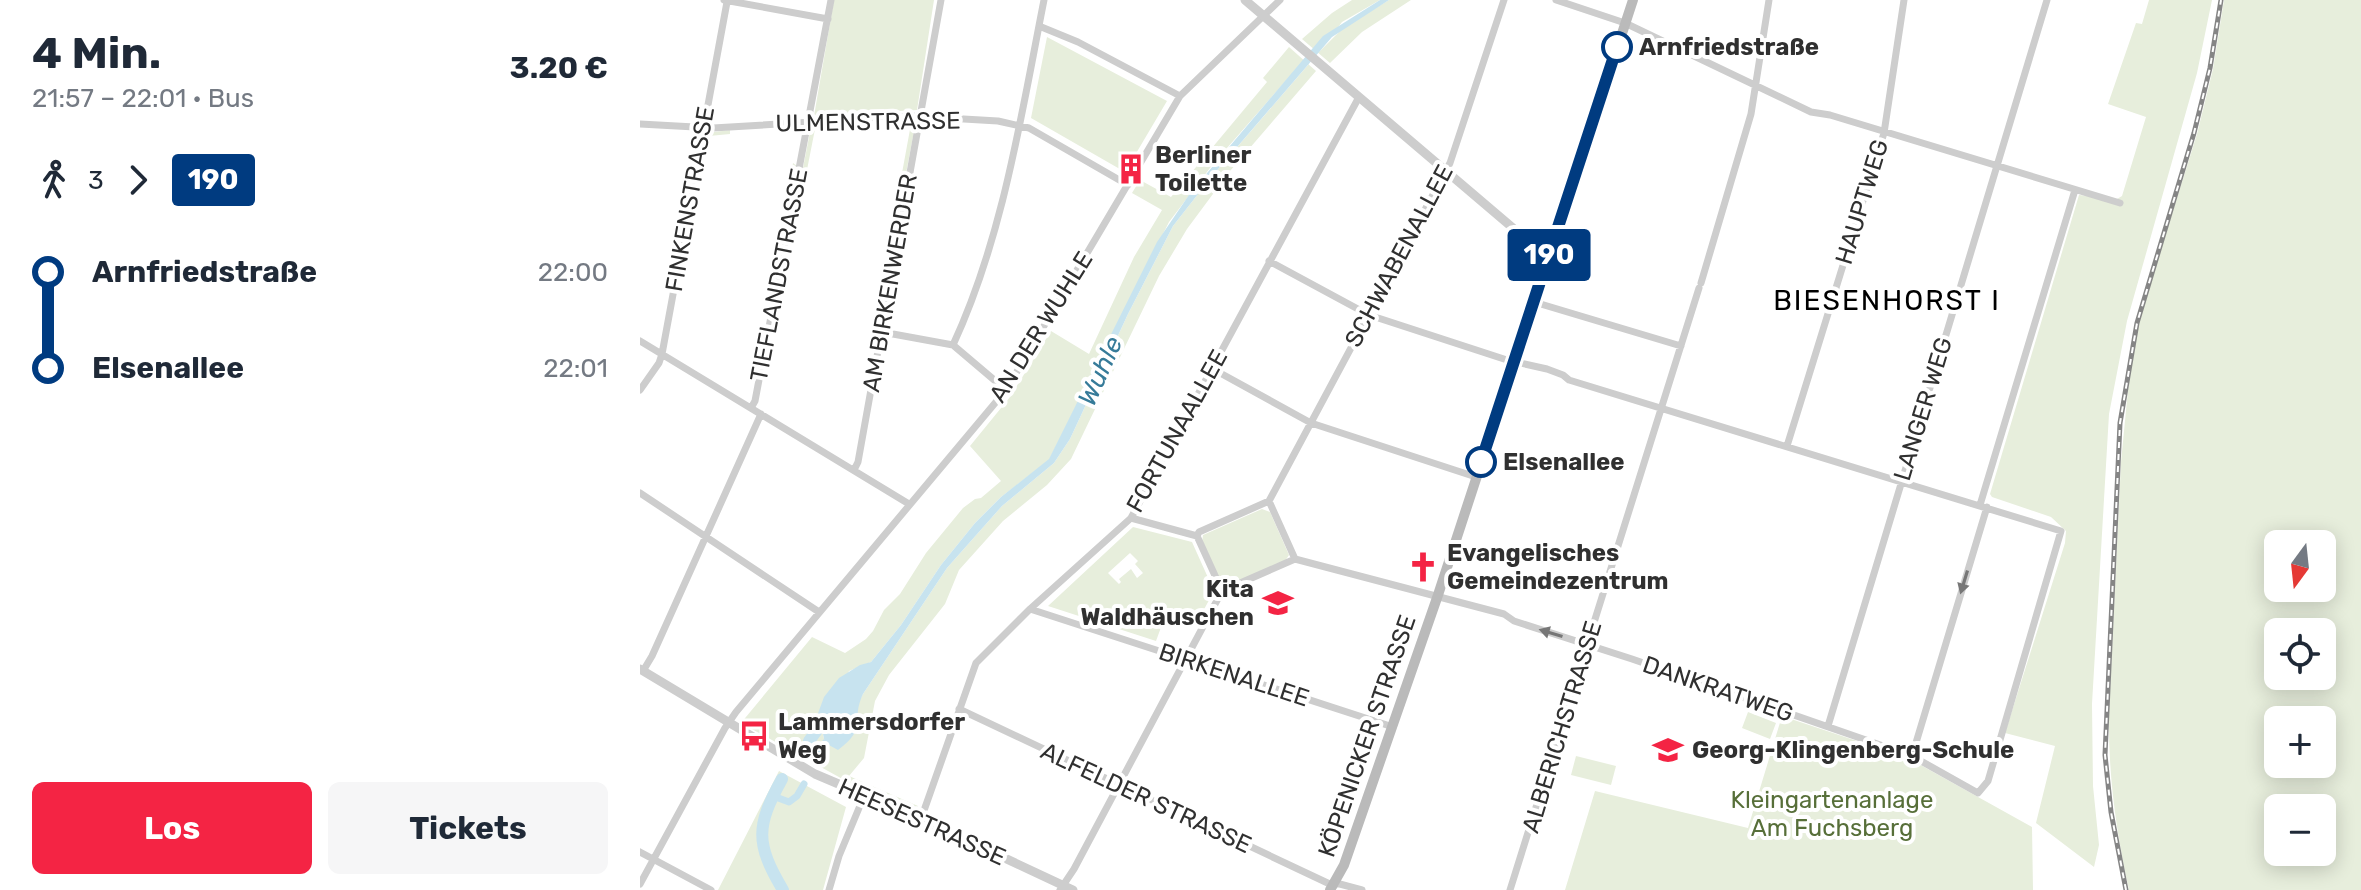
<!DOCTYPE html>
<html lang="de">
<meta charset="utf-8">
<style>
body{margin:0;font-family:Rubik,sans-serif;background:#f6f6f7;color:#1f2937;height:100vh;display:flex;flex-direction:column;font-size:30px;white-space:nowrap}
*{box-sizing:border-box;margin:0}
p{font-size:26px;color:#747a83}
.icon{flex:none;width:44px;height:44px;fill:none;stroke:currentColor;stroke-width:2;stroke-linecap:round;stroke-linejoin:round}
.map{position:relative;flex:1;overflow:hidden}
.side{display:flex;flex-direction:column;background:#fff;width:640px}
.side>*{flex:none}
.badge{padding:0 16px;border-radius:6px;font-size:28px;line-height:52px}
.needle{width:52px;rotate:195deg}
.buttons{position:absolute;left:1624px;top:530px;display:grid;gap:16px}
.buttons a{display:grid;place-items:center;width:72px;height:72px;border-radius:12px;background:#fff;box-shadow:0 4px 20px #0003;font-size:40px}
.map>.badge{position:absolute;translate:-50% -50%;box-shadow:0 0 0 4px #fff}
.legs{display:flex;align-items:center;gap:12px;height:88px;padding:0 32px;font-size:26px}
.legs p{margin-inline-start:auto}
.summary{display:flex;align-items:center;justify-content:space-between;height:136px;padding:0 32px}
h1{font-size:44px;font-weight:700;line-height:60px}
.cta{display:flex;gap:16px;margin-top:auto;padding:16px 32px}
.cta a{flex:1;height:92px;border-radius:12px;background:#f42444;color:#fff;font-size:32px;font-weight:700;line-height:92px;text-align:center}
.cta a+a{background:#f6f6f7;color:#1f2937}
ul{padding:0 32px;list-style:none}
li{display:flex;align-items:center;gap:28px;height:96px;font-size:30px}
li i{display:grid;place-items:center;width:12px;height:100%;margin:0 10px;background:currentColor}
li i::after{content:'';width:20px;height:20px;margin:-10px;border:6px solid;border-radius:50%;background:#fff}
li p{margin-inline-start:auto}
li:first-child i{background:linear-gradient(#0000 50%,currentColor 0)}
li:last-child i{background:linear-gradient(currentColor 50%,#0000 0)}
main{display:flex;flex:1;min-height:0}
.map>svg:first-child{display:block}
</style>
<main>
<section class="side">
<div class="summary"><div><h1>4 Min.</h1><p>21:57 – 22:01 · Bus</p></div><b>3.20 €</b></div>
<div class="legs"><svg class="icon" aria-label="walk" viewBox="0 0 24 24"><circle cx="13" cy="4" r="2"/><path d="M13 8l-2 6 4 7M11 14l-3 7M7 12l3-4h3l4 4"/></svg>3<svg class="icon" aria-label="forward" viewBox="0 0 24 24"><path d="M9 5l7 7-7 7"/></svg><b class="badge" style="background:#003b80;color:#fff">190</b></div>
<ul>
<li><i style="color:#003b80"></i><b>Arnfriedstraße</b><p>22:00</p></li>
<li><i style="color:#003b80"></i><b>Elsenallee</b><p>22:01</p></li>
</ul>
<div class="cta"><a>Los</a><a>Tickets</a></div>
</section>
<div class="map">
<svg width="1721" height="890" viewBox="0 0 1721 890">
<rect width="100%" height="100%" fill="#fff"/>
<path fill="#e7eedc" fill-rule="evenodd" d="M194,0H294L277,110L174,116Z
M712,0H740L702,22L679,52L703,28L749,0H771L722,32L690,63L662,39L692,13Z
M1509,0H1572L1557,73L1487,321L1469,414L1452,704L1453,786L1459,845L1454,867L1396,823L1415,746L1365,733L1425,543L1426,531L1411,517L1352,497L1350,494L1439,195L1477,199L1482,196L1506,117L1468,104L1496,23L1502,24Z
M1584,0H1721V890H1489C1476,831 1468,774 1469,713L1481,462L1491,359L1498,323L1557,134L1573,69ZM1638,544H1682V588H1638ZM1638,632H1682V676H1638ZM1638,720H1682V764H1638ZM1638,808H1682V852H1638Z
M407,37L527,101L485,172L391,118Z
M649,47L676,71L590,171L547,229L519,276L431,459L407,485L363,521L319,570L305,604L249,675L235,701L224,758L209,776L278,806L276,811L217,787L101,723L172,637L205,653L226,639L233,631L244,610L260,594L286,553L323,508L335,499L341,498L361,481L330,446L370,397L411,331L449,354L494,257L522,210L492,193L500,180L531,197L627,82L623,78ZM664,60L668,65L573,175L533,226L488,314L430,439L414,463L362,506L307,568L223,694L217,705V730L185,743L183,734L209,671L231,662L261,625L301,565L335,523L361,497L409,460L529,222L573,164Z
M271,119L275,126L264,184H260L271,124L175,129L156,226L152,224L171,127Z
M90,130V134L69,136L61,183L57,181L66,133Z
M153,163L157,166L135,278L131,277Z
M622,509L630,512L649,555L645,561L586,586L581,585L562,542L563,535Z
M493,527L552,542L574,591L555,626L527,611L516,641L408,606ZM490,553L498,561L495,564L503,573L497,578L491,569L479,579L481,582L479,584L468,573Z
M1108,712L1136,723L1130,739L1102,728Z
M1142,716L1268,758L1392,827L1393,890H925L955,791L1108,828Z
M936,756L976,766L971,785L931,775Z
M139,771L206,807L183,890H78Z"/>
<path fill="#c7e3ef" d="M740,0H749L692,37L573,175L533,226L488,314L430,439L414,463L362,506L307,568L223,694C210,722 229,727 198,750L185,743L183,734L173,727L184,697L199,678L220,665L231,662L261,625L301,565L335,523L361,497L409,459L517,242L551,192L683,36Z"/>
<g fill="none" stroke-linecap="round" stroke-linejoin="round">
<path stroke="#c7e3ef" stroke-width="7" d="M175,763L185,743
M133,796L149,802L157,796L164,784"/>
<path stroke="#c7e3ef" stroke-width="12" d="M169,741L186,718
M142,779C116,826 115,843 143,890"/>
<path stroke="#cdcdcd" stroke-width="7" d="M84,0L188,19
M916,0L985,23L1171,112L1190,115L1480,203
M399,26L438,42L540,96
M0,124L73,128L272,116L358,121L389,128L488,185
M629,261L729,315L867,360L907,369L923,375L929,380L1421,531L1348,781L1338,793L1272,756L992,659L874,621L864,614L655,559
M1061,283L1111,114L1129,0
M894,302L1041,346
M242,332L313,345L366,390
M0,341L269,504
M313,345C363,237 381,116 404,0
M571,368L671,423L836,477
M0,390L19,363L22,354L87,2
M111,408L115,401L191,0
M1147,446L1244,133L1264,0
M214,470L218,462L301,0
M0,493L179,612
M629,501L810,163L864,0
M629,501L655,559L582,591L557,536L559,532Z
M1340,505L1435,190
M491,518L557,536
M390,609L753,727
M3,671L12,656L121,414
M319,709L694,886
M1188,726L1407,0
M1272,756L1347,507
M281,819L336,663L390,609L491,518L719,97
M0,852L71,890
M696,883L722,890
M0,884L85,728L96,712L366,390L540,96L640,0
M189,890L199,856L224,796
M420,890L434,869L582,591
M870,890L1059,288"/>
<path stroke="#cdcdcd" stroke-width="9" d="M605,0L894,246L909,253
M0,669L175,774L281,819L433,890"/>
<path stroke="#bababa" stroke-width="10" d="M690,890L704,865L798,595L993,0"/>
<g stroke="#858585" stroke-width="5">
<path id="rail" d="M1486,890L1471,812L1465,755L1480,423L1497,323L1554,133L1570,68L1581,0"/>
</g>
<use href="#rail" stroke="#fff" stroke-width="2" stroke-dasharray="6" stroke-linecap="butt"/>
</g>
<defs><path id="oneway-solid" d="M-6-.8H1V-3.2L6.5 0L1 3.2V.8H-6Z" transform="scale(2)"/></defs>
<g fill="#777">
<use href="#oneway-solid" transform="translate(1324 582) rotate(107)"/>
<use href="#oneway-solid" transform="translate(911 633) rotate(-163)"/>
</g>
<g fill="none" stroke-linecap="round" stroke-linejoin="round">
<g stroke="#fff" stroke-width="18">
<path id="line-1" d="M841,462L977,47"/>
</g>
<use href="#line-1" stroke="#003b80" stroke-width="12"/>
</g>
<defs>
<g id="building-bare" transform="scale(2.4)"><path d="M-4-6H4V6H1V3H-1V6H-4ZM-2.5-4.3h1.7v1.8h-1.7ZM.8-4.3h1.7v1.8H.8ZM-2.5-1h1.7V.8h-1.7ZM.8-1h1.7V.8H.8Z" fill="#f42444" stroke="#fff" stroke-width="2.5" paint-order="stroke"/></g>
<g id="church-bare" transform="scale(2.4)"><path d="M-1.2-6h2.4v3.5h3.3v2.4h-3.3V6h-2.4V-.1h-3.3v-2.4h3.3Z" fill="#f42444" stroke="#fff" stroke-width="2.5" paint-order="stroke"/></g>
<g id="school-bare" transform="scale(2.4)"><path d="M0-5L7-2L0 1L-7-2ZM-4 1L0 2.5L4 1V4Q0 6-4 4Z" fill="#f42444" stroke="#fff" stroke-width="2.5" paint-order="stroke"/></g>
<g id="bus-bare" transform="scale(2.4)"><path d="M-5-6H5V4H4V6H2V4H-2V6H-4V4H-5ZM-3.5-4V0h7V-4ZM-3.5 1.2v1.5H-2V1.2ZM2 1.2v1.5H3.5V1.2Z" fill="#f42444" stroke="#fff" stroke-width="2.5" paint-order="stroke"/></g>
</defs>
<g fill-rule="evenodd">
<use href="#building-bare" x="491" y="169"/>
<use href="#church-bare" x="783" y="567"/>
<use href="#school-bare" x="638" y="603"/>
<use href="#bus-bare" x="114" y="736"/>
<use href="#school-bare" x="1028" y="750"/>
</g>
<g fill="#fff" stroke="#003b80" stroke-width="4">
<circle cx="977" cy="47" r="14"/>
<circle cx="841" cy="462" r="14"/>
</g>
<g text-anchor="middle" stroke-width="8" stroke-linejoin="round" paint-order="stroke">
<g font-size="24" font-weight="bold" fill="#303030" stroke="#fff" text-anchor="start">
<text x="999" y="55">Arnfriedstraße</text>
<text x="863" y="470">Elsenallee</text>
</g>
<g font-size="24" fill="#303030" stroke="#fff">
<text transform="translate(228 122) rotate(-1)" y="8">ULMENSTRASSE</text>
<text transform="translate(50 199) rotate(-80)" y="8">FINKENSTRASSE</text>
<text transform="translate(1222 202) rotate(-73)" y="8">HAUPTWEG</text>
<text transform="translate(759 256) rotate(-62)" y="8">SCHWABENALLEE</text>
<text transform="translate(139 275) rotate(-79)" y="8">TIEFLANDSTRASSE</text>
<text transform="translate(250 283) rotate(-80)" y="8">AM BIRKENWERDER</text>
<text transform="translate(401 327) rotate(-58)" y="8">AN DER WUHLE</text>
<text transform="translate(1283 409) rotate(-73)" y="8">LANGER WEG</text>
<text transform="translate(537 431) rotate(-61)" y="8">FORTUNAALLEE</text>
<text transform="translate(594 675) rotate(18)" y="8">BIRKENALLEE</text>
<text transform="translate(1078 689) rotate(19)" y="8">DANKRATWEG</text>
<text transform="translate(922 727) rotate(-73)" y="8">ALBERICHSTRASSE</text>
<text transform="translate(727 736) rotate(-71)" y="8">KÖPENICKER STRASSE</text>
<text transform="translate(506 798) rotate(25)" y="8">ALFELDER STRASSE</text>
<text transform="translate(282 822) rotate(24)" y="8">HEESESTRASSE</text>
</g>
<g font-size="24" font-weight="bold" fill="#303030" stroke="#fff" text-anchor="start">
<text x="515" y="163">Berliner<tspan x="515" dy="28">Toilette</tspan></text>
<text x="807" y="561">Evangelisches<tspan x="807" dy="28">Gemeindezentrum</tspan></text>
<text x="614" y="597" text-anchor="end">Kita<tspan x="614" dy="28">Waldhäuschen</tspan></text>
<text x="138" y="730">Lammersdorfer<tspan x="138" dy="28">Weg</tspan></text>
<text x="1052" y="758">Georg-Klingenberg-Schule</text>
</g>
<g font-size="24" fill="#576f39" stroke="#fff">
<text x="1192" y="808">Kleingartenanlage<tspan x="1192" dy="28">Am Fuchsberg</tspan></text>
</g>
<g font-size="26" font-style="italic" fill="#367b99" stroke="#fff">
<text transform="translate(460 371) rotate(-66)" y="9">Wuhle</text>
</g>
<g font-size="28" letter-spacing="2" fill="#000" stroke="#fff">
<text x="1247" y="310">BIESENHORST I</text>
</g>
</g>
</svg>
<div class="buttons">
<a><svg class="needle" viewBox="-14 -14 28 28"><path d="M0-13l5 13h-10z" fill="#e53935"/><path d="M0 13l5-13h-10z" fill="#747a83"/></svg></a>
<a><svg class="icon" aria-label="locate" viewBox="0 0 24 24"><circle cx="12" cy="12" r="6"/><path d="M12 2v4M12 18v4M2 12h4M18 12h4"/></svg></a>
<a>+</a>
<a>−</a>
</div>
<b class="badge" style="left:909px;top:255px;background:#003b80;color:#fff">190</b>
</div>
</main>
